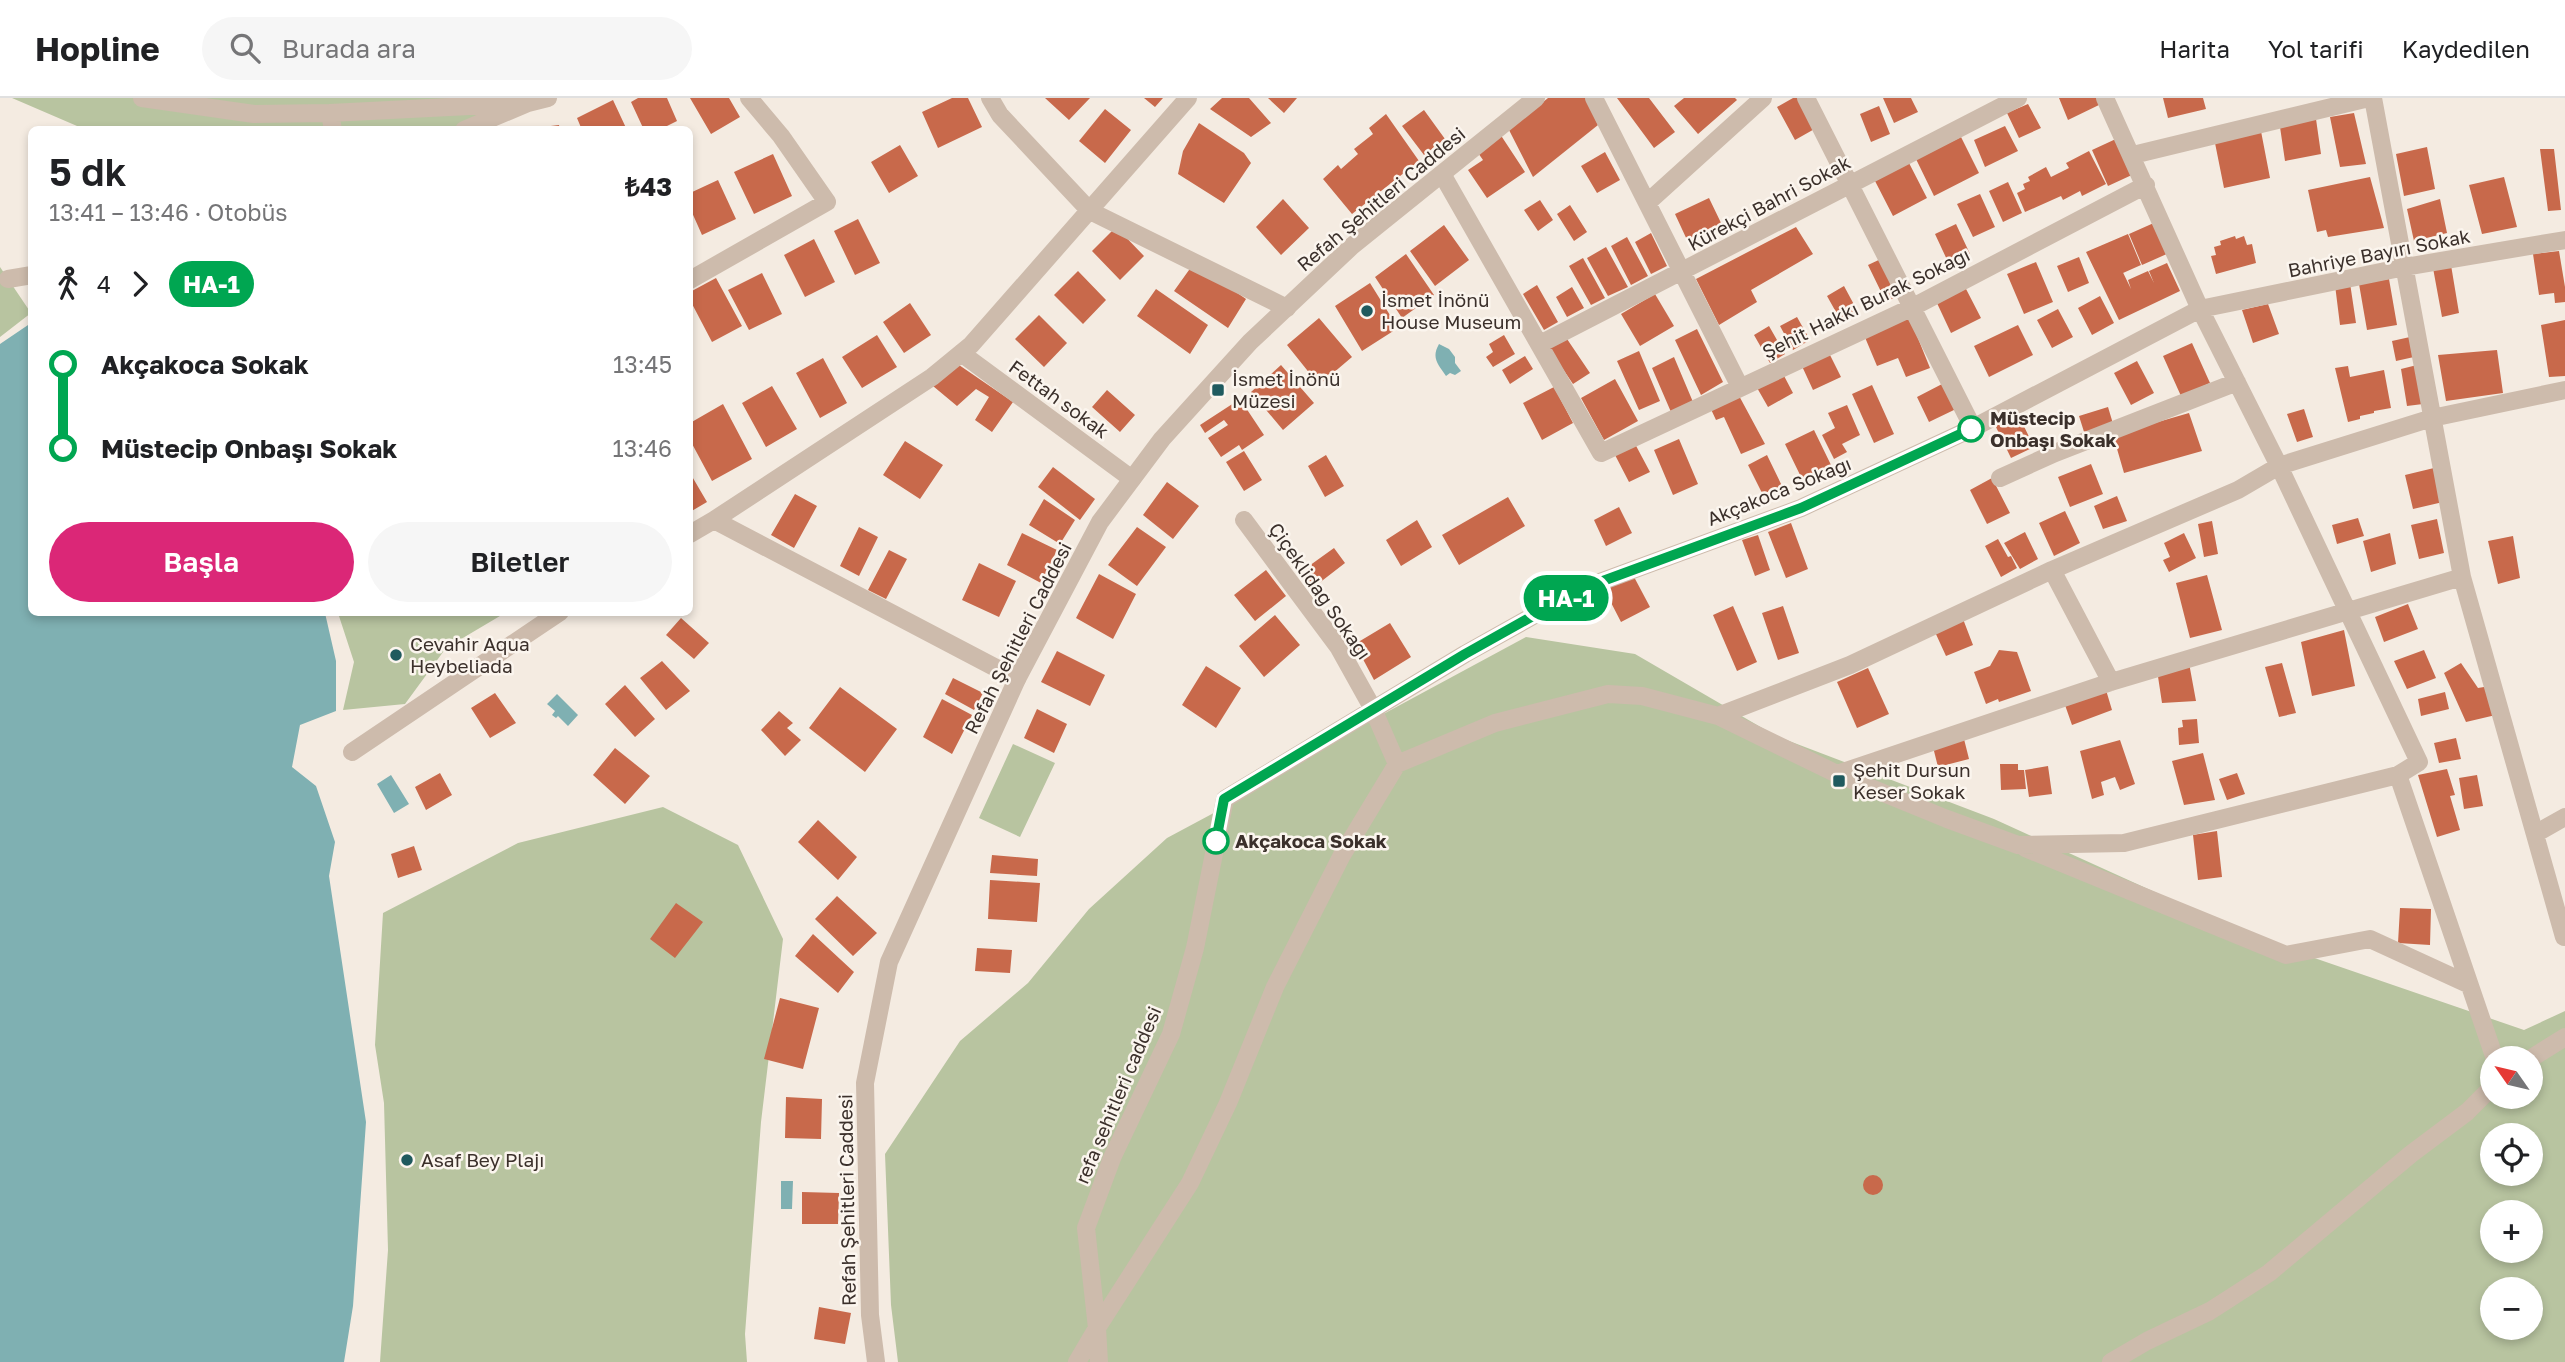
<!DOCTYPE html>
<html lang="tr">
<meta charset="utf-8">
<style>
body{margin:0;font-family:"Golos Text",sans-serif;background:#f6f6f6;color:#202124;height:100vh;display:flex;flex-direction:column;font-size:26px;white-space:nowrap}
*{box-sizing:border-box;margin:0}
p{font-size:23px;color:#757577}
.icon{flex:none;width:38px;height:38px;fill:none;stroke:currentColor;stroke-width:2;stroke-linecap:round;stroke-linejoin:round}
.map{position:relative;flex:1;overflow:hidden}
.side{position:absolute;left:28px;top:28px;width:665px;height:490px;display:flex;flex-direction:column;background:#fff;border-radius:10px;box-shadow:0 4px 10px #0003}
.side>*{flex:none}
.badge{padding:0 14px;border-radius:23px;font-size:24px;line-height:46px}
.needle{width:46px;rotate:304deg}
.fabs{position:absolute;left:2480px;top:948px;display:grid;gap:14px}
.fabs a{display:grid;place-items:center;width:63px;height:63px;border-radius:50%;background:#fff;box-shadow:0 4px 10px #0003;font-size:35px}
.map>.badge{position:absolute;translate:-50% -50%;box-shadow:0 0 0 4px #fff}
.legs{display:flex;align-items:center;gap:10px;height:77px;padding:0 21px;font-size:23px}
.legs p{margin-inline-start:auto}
.headline{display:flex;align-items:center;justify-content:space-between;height:119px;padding:0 21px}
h1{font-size:38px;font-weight:600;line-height:52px}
.cta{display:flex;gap:14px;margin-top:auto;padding:14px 21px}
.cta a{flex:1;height:80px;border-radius:42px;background:#db2777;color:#fff;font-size:28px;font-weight:600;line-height:80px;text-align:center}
.cta a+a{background:#f6f6f6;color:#202124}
ul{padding:0 21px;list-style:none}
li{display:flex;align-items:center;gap:24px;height:84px;font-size:26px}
li i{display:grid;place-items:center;width:10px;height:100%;margin:0 9px;background:currentColor}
li i::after{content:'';width:18px;height:18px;margin:-9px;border:5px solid;border-radius:50%;background:#fff}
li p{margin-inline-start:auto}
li:first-child i{background:linear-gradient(#0000 50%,currentColor 0)}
li:last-child i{background:linear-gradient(currentColor 50%,#0000 0)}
header{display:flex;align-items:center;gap:42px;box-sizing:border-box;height:98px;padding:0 35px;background:#fff;border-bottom:2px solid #e0e0e0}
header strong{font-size:33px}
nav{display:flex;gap:38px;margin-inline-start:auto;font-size:24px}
.search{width:490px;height:63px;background:#f6f6f6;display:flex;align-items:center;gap:18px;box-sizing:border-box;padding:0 24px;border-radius:38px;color:#757577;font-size:26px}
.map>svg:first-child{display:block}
</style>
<header>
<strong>Hopline</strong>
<div class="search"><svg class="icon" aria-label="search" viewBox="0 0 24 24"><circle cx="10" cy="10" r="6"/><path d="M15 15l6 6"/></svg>Burada ara</div>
<nav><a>Harita</a><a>Yol tarifi</a><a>Kaydedilen</a></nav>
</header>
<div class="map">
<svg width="2565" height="1264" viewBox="0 0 2565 1264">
<rect width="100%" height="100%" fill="#f4ebe1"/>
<path fill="#b8c4a0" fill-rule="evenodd" d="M12,0H527L479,32L84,31Z
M0,169L31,215L0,239Z
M338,515V514L505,515L446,550L405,606L343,612L354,564Z
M1526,539L1635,556L1776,638L1994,721L2256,840L2524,932L2565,913V1264H898L891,1207L885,1056L960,943L1028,885L1089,811L1167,740L1238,702L1337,641ZM2492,961H2530V999H2492ZM2492,1038H2530V1076H2492ZM2492,1115H2530V1153H2492ZM2492,1192H2530V1230H2492Z
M1013,646L1055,665L1020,739L979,720Z
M663,709L738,747L783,841L761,1024L745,1236L747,1264H380L388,1152L384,1005L375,947L383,815L518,745Z"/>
<path fill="#7fb0b2" d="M31,225L32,514L325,515L336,563V613L300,627L292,669L316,688L335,744L329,778L366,1024L353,1208L344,1264H0V246Z
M1439,246L1449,251L1455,259V265L1461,273L1455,277L1450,275L1446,278C1438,266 1431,260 1439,246Z
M557,596L578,617L568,628L558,618L556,620L552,617L555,613L547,606Z
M391,677L409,706L394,715L377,686Z
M781,1083H793L792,1111H781Z"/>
<path fill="#c8694b" d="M638,0H667L677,23L659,32H644L631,4Z
M690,0H729L740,19L711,36Z
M952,0H968L982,29L938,50L922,14Z
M1045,0H1090L1069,22Z
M1144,0H1163L1155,9Z
M1222,0H1249L1271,25L1251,39L1210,11Z
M1268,0H1297L1284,15Z
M1548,0H1586L1598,27L1533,79L1509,32Z
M1617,0H1649L1675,34L1654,50Z
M1684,0H1735L1737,2L1698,36L1674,8Z
M1793,0H1802L1818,29L1795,42L1777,9Z
M1883,0H1911L1918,14L1894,25Z
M2059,0H2098L2101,6L2068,22Z
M2163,0H2203L2206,11L2168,20Z
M613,2L627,32H582L577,20Z
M2028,6L2041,30L2019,40L2007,15Z
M1879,8L1890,36L1871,44L1860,16Z
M1105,11L1131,32L1105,65L1079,43Z
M1424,12L1445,41L1424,57L1402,28Z
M2354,15L2366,66L2340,69L2330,19Z
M1386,16L1419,63L1352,116L1323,81L1338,67L1341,71L1358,56L1354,51L1373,36L1369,30Z
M2316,21L2321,56L2285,63L2280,29Z
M1199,25L1244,55L1251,65L1224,105L1178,76L1183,53Z
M559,27L560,32H534V30Z
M2005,28L2018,53L1985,69L1974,42Z
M2260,28L2270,80L2224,90L2214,40Z
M1500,36L1525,74L1487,100L1468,72L1483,62L1476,52Z
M1961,39L1979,75L1934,98L1916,61Z
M2118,40L2134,76L2108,88L2092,52Z
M900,47L918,78L889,95L871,64Z
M2427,49L2435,91L2404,98L2396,56Z
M2540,51H2554L2561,112L2548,113Z
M2089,53L2106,86L2082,98L2080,93L2063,102L2061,98L2025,114L2017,95L2025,91L2023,86L2030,83L2028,79L2046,69L2051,79L2069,70L2066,65Z
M1605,54L1620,82L1597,95L1581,68Z
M773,56L792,98L754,116L734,74Z
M1909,65L1927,100L1893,118L1875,83Z
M2370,79L2384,130L2328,139L2326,132L2317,134L2308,92Z
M2504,79L2517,129L2482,136L2469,87Z
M718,82L736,121L702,137L690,110V95Z
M2008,84L2022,115L2003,124L1989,93Z
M1980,96L1995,129L1973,139L1957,106Z
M1709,100L1722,127L1688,144L1675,116Z
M1283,101L1309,130L1281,157L1256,129Z
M2440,101L2447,135L2414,143L2407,111Z
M1540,102L1553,122L1538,133L1524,112Z
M1570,107L1587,134L1574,143L1557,116Z
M858,121L880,165L855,177L834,133Z
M2156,124L2169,155L2142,167L2129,136Z
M1956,126L1970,156L1949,166L1935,136Z
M1444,127L1469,162L1435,188L1410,153Z
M1116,129L1144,158L1120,182L1092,153Z
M1796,129L1813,156L1751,192L1757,204L1719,227L1696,181Z
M1651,135L1667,168L1651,176L1635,144Z
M2128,136L2141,167L2123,175L2115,158L2131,191L2128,182L2148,173L2154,185L2149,173L2167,165L2180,193L2119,222L2086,154Z
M2235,138L2236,141L2244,138L2247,147L2252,146L2256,165L2216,176L2211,158L2216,157L2214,149L2221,147L2220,143Z
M1627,139L1648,178L1631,187L1611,148Z
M814,141L835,184L805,199L784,157Z
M1606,149L1628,189L1608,198L1587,160Z
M2559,153L2565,189V204L2555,205L2554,195L2539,197L2533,156Z
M1406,156L1434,197L1402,220L1375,179Z
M1885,159L1902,196L1886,204L1868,167Z
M2079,159L2089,185L2068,194L2057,168Z
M1583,160L1605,200L1591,207L1569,168Z
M2036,164L2053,204L2024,216L2007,176Z
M1194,165L1246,201L1228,230L1174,193Z
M2451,167L2459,215L2442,219L2433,170Z
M1078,173L1106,202L1083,226L1054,197Z
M762,175L782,216L749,232L728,192Z
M716,180L742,228L712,244L690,202V194Z
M2389,181L2397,227L2367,232L2359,186Z
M1370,185L1398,230L1362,253L1335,208Z
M2350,185L2356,225L2340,227L2335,187Z
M1537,187L1558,224L1544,232L1523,196Z
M1844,188L1858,214L1841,223L1827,198Z
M1572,189L1584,210L1567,219L1556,199Z
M1965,189L1981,220L1951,235L1936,203Z
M1156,191L1208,227L1190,256L1137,218Z
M1655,196L1674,228L1640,248L1621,216Z
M2100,198L2114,225L2092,237L2078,210Z
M910,205L931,237L904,255L883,224Z
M2268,206L2279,236L2253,245L2242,212Z
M2058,211L2073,239L2052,250L2037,222Z
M1039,217L1067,245L1044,269L1015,241Z
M1909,218L1930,270L1906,279L1898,260L1877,268L1864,237Z
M1797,219L1810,242L1793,252L1780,228Z
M1319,220L1352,259L1319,287L1287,247Z
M2565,222V278L2549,279L2541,227Z
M2018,227L2033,257L1989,279L1974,248Z
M1769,228L1785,256L1770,265L1754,237Z
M1697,231L1723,284L1701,297L1675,242Z
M877,237L897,269L862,290L842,259Z
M1504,237L1515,256L1493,269L1486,259L1493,254L1489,246Z
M1565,238L1590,275L1573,286L1548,249Z
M2410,239L2414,259L2396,263L2392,243Z
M2192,245L2210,285L2181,298L2163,258Z
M2497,252L2503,295L2446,303L2438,257Z
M1639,253L1660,303L1639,312L1617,263Z
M1828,253L1841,279L1813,292L1801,266Z
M1525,258L1533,271L1510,286L1502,272Z
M1674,259L1693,304L1671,314L1652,270Z
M823,260L847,305L820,320L796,275Z
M2137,263L2154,295L2131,307L2114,275Z
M959,267L1013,304L992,334L975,322L989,299L976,291L957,308L933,288Z
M1281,267L1314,305L1283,332L1251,294Z
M2417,267L2423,306L2407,308L2401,271Z
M2348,268L2350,279L2384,272L2391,310L2374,313V315L2360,318V321L2348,324L2335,270Z
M1782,274L1793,295L1768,309L1756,288Z
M1615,281L1638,323L1604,342L1581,300Z
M1944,285L1956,311L1929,324L1917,299Z
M1872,287L1894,336L1874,345L1852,296Z
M772,288L797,331L766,349L742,305Z
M1554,289L1573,325L1542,342L1523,305Z
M1107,292L1135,317L1120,334L1092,309Z
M1737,294L1765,346L1741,356L1724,319L1716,322L1709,307Z
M1240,301L1264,337L1242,352L1239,347L1221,359L1208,340L1228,327L1224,322L1205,335L1200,327Z
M723,306L752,361L712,383L690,342V325Z
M1847,307L1860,337L1842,346L1847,354L1834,361L1822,337L1835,330L1828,315Z
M2108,309L2114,329L2085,337L2079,318Z
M2304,311L2313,339L2297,344L2287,316Z
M2189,315L2202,353L2124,375L2113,337Z
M2018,316L2034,349L2011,360L1995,327Z
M1814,332L1831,367L1802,381L1785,346Z
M1679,341L1698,386L1673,397L1654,352Z
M905,343L943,367L920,401L883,377Z
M1634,344L1650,374L1629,384L1614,355Z
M1244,353L1262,382L1244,393L1226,364Z
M1326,357L1344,388L1325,399L1308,368Z
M1767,357L1782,388L1763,397L1748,367Z
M2091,366L2103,396L2070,409L2058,379Z
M1053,369L1095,401L1080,422L1038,389Z
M2434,370L2443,404L2413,411L2405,377Z
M690,375L707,404L690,414Z
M1992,380L2010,415L1987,426L1970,392Z
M1167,384L1199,408L1173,441L1143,417Z
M795,396L817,408L794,450L771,437Z
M2117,398L2127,423L2103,431L2094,408Z
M1508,399L1525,428L1459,467L1442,437Z
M1044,401L1075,422L1060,446L1029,427Z
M1619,409L1632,435L1606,448L1594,422Z
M2065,413L2080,445L2054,458L2039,425Z
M2358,420L2364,438L2337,446L2332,427Z
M2437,421L2444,455L2419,461L2411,427Z
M1417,422L1432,449L1401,468L1386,442Z
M2212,423L2218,456L2204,459L2198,426Z
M1791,425L1808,471L1786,480L1768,434Z
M859,429L878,439L859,478L840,468Z
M1137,429L1166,449L1137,488L1108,467Z
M2025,434L2038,461L2020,471L2004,445Z
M1022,435L1057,452L1041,485L1007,467Z
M2184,435L2196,460L2169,474L2163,462L2170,459L2164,445Z
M2390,435L2396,466L2371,474L2363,443Z
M1758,437L1770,472L1755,478L1742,442Z
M2513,438L2520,480L2498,486L2488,443Z
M1998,441L2008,459L2011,458L2017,470L2001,479L1985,448Z
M1334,450L1345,465L1314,489L1302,473Z
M889,452L907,461L886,501L868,492Z
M979,465L1016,483L999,519L962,502Z
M1266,472L1286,498L1255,523L1234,497Z
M1099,476L1136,496L1113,541L1076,520Z
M1633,477L1650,509L1621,524L1604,491Z
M2207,477L2222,532L2190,540L2176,485Z
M2408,506L2418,531L2384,544L2375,519Z
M1733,508L1757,564L1737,573L1713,517Z
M1783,508L1799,555L1778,562L1762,515Z
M1275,517L1300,547L1264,579L1239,548Z
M681,520L709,545L694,561L666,537Z
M1963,521L1973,547L1946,558L1935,534Z
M1390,525L1411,559L1374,582L1355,546Z
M2344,532L2355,588L2312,598L2301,544Z
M1999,552L2017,554L2031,593L1999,604L1998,601L1986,606L1974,574L1990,568Z
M2424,552L2436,580L2407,591L2394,563Z
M1057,553L1105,577L1090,608L1041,584Z
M662,563L690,593L666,612L640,580Z
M2189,565L2196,603L2162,605L2157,572Z
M2282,565L2296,615L2279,619L2265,569Z
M2461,565L2478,590L2490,588L2500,616L2466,624L2444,575Z
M1206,568L1241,590L1216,630L1182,607Z
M1868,570L1889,616L1857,630L1837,584Z
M953,580L983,595L974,612L945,596Z
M625,587L655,621L635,639L605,606Z
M840,589L897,631L865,674L809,630Z
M2106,592L2112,612L2072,627L2065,607Z
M2445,594L2449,611L2421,618L2418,601Z
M495,595L516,625L490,640L471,610Z
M942,601L972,617L952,656L923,639Z
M1037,611L1067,626L1054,655L1024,640Z
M779,613L793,625L787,630L801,642L785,658L761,632Z
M2197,621L2199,645L2179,647L2178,630L2183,629L2182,622Z
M2456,640L2461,661L2439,665L2434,645Z
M1964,641L1969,661L1938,669L1933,649Z
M2120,642L2135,686L2120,692L2115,679L2101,684L2104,697L2092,701L2080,653Z
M615,650L650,678L625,706L593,677Z
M2203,655L2215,702L2184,707L2172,663Z
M2000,666H2018V672H2024L2026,691L2001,692Z
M2048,668L2052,696L2029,699L2025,672Z
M2447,671L2455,697L2450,698L2460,732L2437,739L2418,677Z
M440,675L452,697L426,712L415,689Z
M2237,675L2245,696L2227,702L2219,681Z
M2477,677L2483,708L2464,711L2459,680Z
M818,722L857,759L838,782L798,744Z
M2217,733L2222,779L2198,782L2193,737Z
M414,748L422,772L398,780L391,756Z
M992,757L1038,761L1037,778L990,775Z
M990,782L1040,785L1037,824L988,821Z
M837,798L877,835L853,858L815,821Z
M676,805L703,824L675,860L650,841Z
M2400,810L2431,811L2430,847L2398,845Z
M813,836L854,874L838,895L795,858Z
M977,850L1012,852L1010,875L975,873Z
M780,900L819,910L803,971L764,961Z
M786,999L822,1001L821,1041L785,1040Z
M1863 1087a10 10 0 1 1 20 0a10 10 0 1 1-20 0Z
M802,1094L839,1095L838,1126H802Z
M819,1209L851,1215L845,1246L814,1241Z"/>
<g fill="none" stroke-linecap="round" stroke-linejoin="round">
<path stroke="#cdbbac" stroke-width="18" d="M142,0L254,16L330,15
M990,0L1000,17L1090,113L1287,210
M1594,0L1740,289
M1806,0L1973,330
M2373,0L2462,479L2564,839
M333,32L330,15L528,5
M464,32L528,5L548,0
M2133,57L2369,0
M1442,76L1601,355L1913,209L2146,87
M1647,105L1763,0
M8,181L32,177
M690,182L827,104L781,38L749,0
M1540,246L2018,0
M961,255L1132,381
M2000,380L2055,355L2237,284
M714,422L932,279L971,247L1188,0
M1244,422L1339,550L1373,611L1397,666
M690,436L714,422L1017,581
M2052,472L2111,584
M1718,618L1850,567L2052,472L2238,392L2279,368L2432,320L2565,292
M352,654L560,514
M1837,676L2111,584L2462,479
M2398,677L2495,961
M2535,736L2565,719
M2025,750L2286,857L2370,841L2468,886
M2530,961L2565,939
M1077,1264L1097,1230L1086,1130L1112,1060L1171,936L1195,850L1225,701L1465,556L1581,491L1801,410L1973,330L2200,211L2405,169L2565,142
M1099,1264L1097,1230L1190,1085L1228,1005L1275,889L1342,757L1397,666L1495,625L1608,596L1642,598L1718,618L1837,676L1947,721L2018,747L2124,745L2398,677L2419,664L2279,368L2200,211L2105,0
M2111,1264L2147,1243L2210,1213L2269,1175L2411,1056L2467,1014L2492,989"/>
<path stroke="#cdbbac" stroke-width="18" d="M876,1264L870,1217L865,985L889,864L1017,581L1100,424L1162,341L1250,244L1352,148L1536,0"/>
</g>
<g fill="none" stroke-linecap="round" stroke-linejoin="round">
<g stroke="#fff" stroke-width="16">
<path id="line-1" d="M1216,743L1224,701L1465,556L1581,491L1801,410L1971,331"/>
</g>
<use href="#line-1" stroke="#00a651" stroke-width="10"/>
</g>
<g fill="#1f5a5e" stroke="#fbf5ee" stroke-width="2.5">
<circle cx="1367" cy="213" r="7"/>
<rect x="1211" y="285" width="14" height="14" rx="3.5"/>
<circle cx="396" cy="557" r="7"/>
<rect x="1832" y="676" width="14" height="14" rx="3.5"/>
<circle cx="407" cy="1062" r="7"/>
</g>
<g fill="#fff" stroke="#00a651" stroke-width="3.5">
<circle cx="1971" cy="331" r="12"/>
<circle cx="1216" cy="743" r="12"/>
</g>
<g text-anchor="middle" stroke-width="5" stroke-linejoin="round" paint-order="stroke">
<g font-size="19" fill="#3b302b" stroke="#fbf5ee">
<text transform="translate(1381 101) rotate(-40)" y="7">Refah Şehitleri Caddesi</text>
<text transform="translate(1769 105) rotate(-28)" y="7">Kürekçi Bahri Sokak</text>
<text transform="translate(2379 155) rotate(-11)" y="7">Bahriye Bayırı Sokak</text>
<text transform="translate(1866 205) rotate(-26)" y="7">Şehit Hakkı Burak Sokağı</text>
<text transform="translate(1059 301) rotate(36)" y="7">Fettah sokak</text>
<text transform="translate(1779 393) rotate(-22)" y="7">Akçakoca Sokağı</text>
<text transform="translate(1320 493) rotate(55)" y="7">Çiçeklidağ Sokağı</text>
<text transform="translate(1018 540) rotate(-63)" y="7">Refah Şehitleri Caddesi</text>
<text transform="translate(1118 997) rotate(-67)" y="7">refa sehitleri caddesi</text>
<text transform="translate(847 1102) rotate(-91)" y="7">Refah Şehitleri Caddesi</text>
</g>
<g font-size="19" fill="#3b302b" stroke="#fbf5ee" text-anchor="start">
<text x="1381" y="209">İsmet İnönü<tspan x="1381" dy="22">House Museum</tspan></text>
<text x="1232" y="288">İsmet İnönü<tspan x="1232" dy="22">Müzesi</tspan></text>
<text x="410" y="553">Cevahir Aqua<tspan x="410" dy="22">Heybeliada</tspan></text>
<text x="1853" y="679">Şehit Dursun<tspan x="1853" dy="22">Keser Sokak</tspan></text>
<text x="421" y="1069">Asaf Bey Plajı</text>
</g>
<g font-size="19" font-weight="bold" fill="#3b302b" stroke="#fbf5ee" text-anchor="start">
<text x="1990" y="327">Müstecip<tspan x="1990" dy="22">Onbaşı Sokak</tspan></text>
<text x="1235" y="750">Akçakoca Sokak</text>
</g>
</g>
</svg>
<div class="fabs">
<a><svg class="needle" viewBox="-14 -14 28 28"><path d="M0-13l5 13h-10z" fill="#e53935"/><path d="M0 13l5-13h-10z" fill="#757577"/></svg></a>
<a><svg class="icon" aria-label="locate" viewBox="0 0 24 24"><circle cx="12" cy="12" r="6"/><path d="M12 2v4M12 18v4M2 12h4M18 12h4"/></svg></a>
<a>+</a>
<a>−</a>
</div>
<b class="badge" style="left:1566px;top:500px;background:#00a651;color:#fff">HA-1</b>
<section class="side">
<div class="headline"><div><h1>5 dk</h1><p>13:41 – 13:46 · Otobüs</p></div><b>₺43</b></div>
<div class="legs"><svg class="icon" aria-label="walk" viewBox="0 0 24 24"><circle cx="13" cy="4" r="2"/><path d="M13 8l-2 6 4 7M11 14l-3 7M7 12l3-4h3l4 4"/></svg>4<svg class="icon" aria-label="forward" viewBox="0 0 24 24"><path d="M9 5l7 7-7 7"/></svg><b class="badge" style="background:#00a651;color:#fff">HA-1</b></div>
<ul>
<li><i style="color:#00a651"></i><b>Akçakoca Sokak</b><p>13:45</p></li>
<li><i style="color:#00a651"></i><b>Müstecip Onbaşı Sokak</b><p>13:46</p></li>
</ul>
<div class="cta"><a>Başla</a><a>Biletler</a></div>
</section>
</div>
